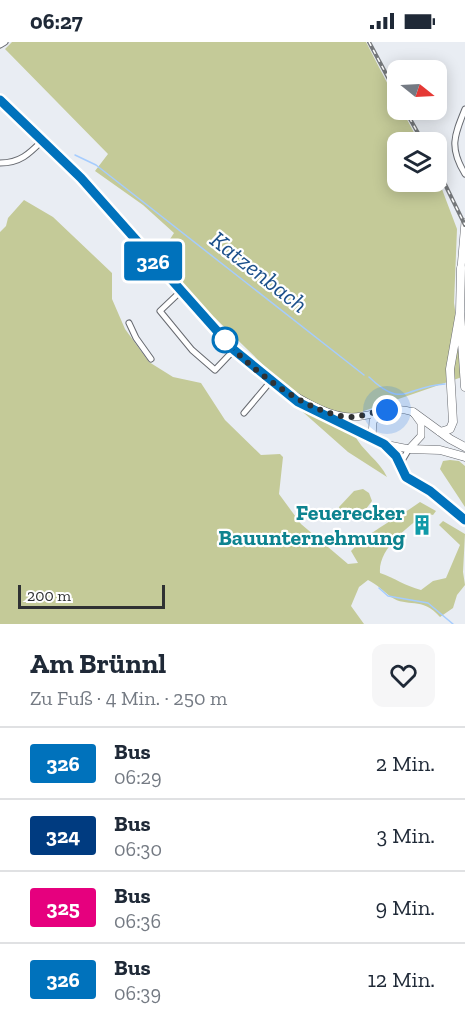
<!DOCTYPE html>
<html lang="de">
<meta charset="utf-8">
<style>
body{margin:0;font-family:"Zilla Slab",serif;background:#f6f6f7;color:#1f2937;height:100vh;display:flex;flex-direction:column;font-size:22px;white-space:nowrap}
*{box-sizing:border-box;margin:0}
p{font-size:20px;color:#747a83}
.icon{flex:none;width:33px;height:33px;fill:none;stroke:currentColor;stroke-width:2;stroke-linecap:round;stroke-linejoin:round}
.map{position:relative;height:582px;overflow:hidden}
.drawer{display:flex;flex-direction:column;background:#fff;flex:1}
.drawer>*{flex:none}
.badge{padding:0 12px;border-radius:4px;font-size:21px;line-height:39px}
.needle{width:39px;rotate:108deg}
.tools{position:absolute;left:387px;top:18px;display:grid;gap:12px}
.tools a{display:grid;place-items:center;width:60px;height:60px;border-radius:12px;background:#fff;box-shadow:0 3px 15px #0003;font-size:30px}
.scale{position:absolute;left:18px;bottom:15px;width:147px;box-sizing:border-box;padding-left:6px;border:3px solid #2f3133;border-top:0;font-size:16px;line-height:21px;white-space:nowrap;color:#2f3133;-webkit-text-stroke:4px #fff;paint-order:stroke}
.you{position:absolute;width:30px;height:30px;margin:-15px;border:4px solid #fff;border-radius:50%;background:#1a73e8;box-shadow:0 0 0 9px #1a73e833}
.map>.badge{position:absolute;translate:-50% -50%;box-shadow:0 0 0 3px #fff}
.round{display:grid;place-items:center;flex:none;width:63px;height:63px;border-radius:12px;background:#f6f6f7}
.summary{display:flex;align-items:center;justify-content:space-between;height:102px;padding:0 30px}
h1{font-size:28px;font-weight:700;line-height:45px}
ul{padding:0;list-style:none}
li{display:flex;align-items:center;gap:18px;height:72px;padding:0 30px;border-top:2px solid #e0e1e3}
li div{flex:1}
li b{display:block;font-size:22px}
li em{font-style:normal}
li .badge{min-width:66px;font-weight:700;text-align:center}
.status{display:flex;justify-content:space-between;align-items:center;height:42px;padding:0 30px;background:#fff;direction:ltr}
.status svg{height:16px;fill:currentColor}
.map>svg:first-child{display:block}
</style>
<div class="status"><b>06:27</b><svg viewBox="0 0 49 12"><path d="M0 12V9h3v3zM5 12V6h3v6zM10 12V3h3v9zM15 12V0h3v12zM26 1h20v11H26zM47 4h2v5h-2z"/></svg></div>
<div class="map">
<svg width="465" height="582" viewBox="0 0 465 582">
<rect width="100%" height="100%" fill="#e9edf3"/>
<path fill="#c4ca98" d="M12,0H366L397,60L398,68H402L419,100H398V140H436L437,134L457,187L454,261L465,334L358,371H340L319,364L286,345L214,275L216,281L157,213L188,247L159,214L174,191L143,163L95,129L108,112L5,7Z
M24,158L53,175L112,231V257L125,287L149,320L173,335L201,341L225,378L261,413L280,412L283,415L279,452L301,482L348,522L358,521L351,509C370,488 397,477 420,460L436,469L433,473L425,471C408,486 378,506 380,531C395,536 405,544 421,548L433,539L446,536L460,503L439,483L443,479L465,492L463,530L465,543L457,553L453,566L440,575C422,554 407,566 391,555C383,549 378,543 368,538L359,545L351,564L364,582H0V190L6,184L8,176Z
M295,363L339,384L344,390L354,392C362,409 380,419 387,435L348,410Z
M450,418L459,419L465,424V465L440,427L443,419Z
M363,447L369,451L372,459L366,467L340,470L339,465L354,449Z"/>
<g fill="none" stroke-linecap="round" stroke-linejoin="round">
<path stroke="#a5ccfe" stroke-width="1.5" d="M75,113L96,123L364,333
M369,335C403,368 406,344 445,342
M379,546L388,554L428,561L453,582"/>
<g stroke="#676a70" stroke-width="7">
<path id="minor" d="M0,3L5,0
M465,67C454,94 449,106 465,132
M0,121C20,121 29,112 43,98
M180,250L160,269L192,308L215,328L234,308
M129,281L136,296L151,317
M244,371L271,339
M385,403L396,414L406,435L430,449L465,478
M400,422L409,407"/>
</g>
<g stroke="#676a70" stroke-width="8">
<path id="major" d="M0,58L81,136L213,286L261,332L298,360L319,371L384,402L409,407L421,394V381L413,370C390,362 374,375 352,375C326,375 300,356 278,344
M461,226L465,180
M372,395L373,379L385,369"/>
</g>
<g stroke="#676a70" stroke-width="9">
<path id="highway" d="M461,226L460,270L465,345
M413,370L450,397L465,405
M440,390L450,387L453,380L450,327L460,270
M409,407L440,408L465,415"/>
</g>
<use href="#minor" stroke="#fff" stroke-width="5"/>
<use href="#major" stroke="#fff" stroke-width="7"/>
<use href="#highway" stroke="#fff" stroke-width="8"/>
<g stroke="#75787b" stroke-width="4">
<path id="rail" d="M369,0L398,54
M405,68L423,100
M436,124L465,183"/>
</g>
<use href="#rail" stroke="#fff" stroke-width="1.5" stroke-dasharray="4.5" stroke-linecap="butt"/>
</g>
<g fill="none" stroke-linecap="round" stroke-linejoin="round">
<g stroke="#fff" stroke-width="14">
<path id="line" d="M0,58L81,136L234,308L298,360L384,402L396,414L406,435L430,449L465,478"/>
</g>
<use href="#line" stroke="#0072bc" stroke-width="9"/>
<path stroke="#2f3133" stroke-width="6" stroke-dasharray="0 10.8" d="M225,298C251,328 309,373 350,375C363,375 375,369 387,368"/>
</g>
<defs>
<g id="building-bare" transform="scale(1.62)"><path d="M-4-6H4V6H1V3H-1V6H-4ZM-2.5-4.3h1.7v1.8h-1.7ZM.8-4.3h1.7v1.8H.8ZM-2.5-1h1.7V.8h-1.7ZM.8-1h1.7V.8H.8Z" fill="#0f9aa8" stroke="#fff" stroke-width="2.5" paint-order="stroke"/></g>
</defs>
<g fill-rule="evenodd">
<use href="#building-bare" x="422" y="483"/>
</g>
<circle fill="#fff" stroke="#0072bc" stroke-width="3" cx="225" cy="298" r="12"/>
<g text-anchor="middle" stroke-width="4.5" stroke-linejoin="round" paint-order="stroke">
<g font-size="22" font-weight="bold" fill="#0d838f" stroke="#fff" text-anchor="end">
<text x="405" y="478">Feuerecker<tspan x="405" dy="25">Bauunternehmung</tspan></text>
</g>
<g font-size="24" font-style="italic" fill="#1c508b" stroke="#fff">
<text transform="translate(259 230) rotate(38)" y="8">Katzenbach</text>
</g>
</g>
</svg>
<div class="tools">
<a><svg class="needle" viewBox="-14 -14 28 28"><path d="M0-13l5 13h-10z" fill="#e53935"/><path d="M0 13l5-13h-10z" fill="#747a83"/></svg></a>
<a><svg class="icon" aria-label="layers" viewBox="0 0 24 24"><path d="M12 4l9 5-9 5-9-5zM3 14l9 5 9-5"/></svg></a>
</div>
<div class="scale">200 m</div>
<div class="you" style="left:387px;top:368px"></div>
<b class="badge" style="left:153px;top:219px;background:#0072bc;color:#fff">326</b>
</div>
<section class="drawer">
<div class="summary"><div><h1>Am Brünnl</h1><p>Zu Fuß · 4 Min. · 250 m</p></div><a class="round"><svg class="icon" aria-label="heart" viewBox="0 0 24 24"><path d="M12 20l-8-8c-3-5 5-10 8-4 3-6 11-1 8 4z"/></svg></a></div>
<ul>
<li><span class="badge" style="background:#0072bc;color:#fff">326</span><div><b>Bus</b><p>06:29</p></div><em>2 Min.</em></li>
<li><span class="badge" style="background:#003b80;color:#fff">324</span><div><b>Bus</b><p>06:30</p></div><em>3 Min.</em></li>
<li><span class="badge" style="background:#e6007e;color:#fff">325</span><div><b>Bus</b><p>06:36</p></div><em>9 Min.</em></li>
<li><span class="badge" style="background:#0072bc;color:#fff">326</span><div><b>Bus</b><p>06:39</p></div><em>12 Min.</em></li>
</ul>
</section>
